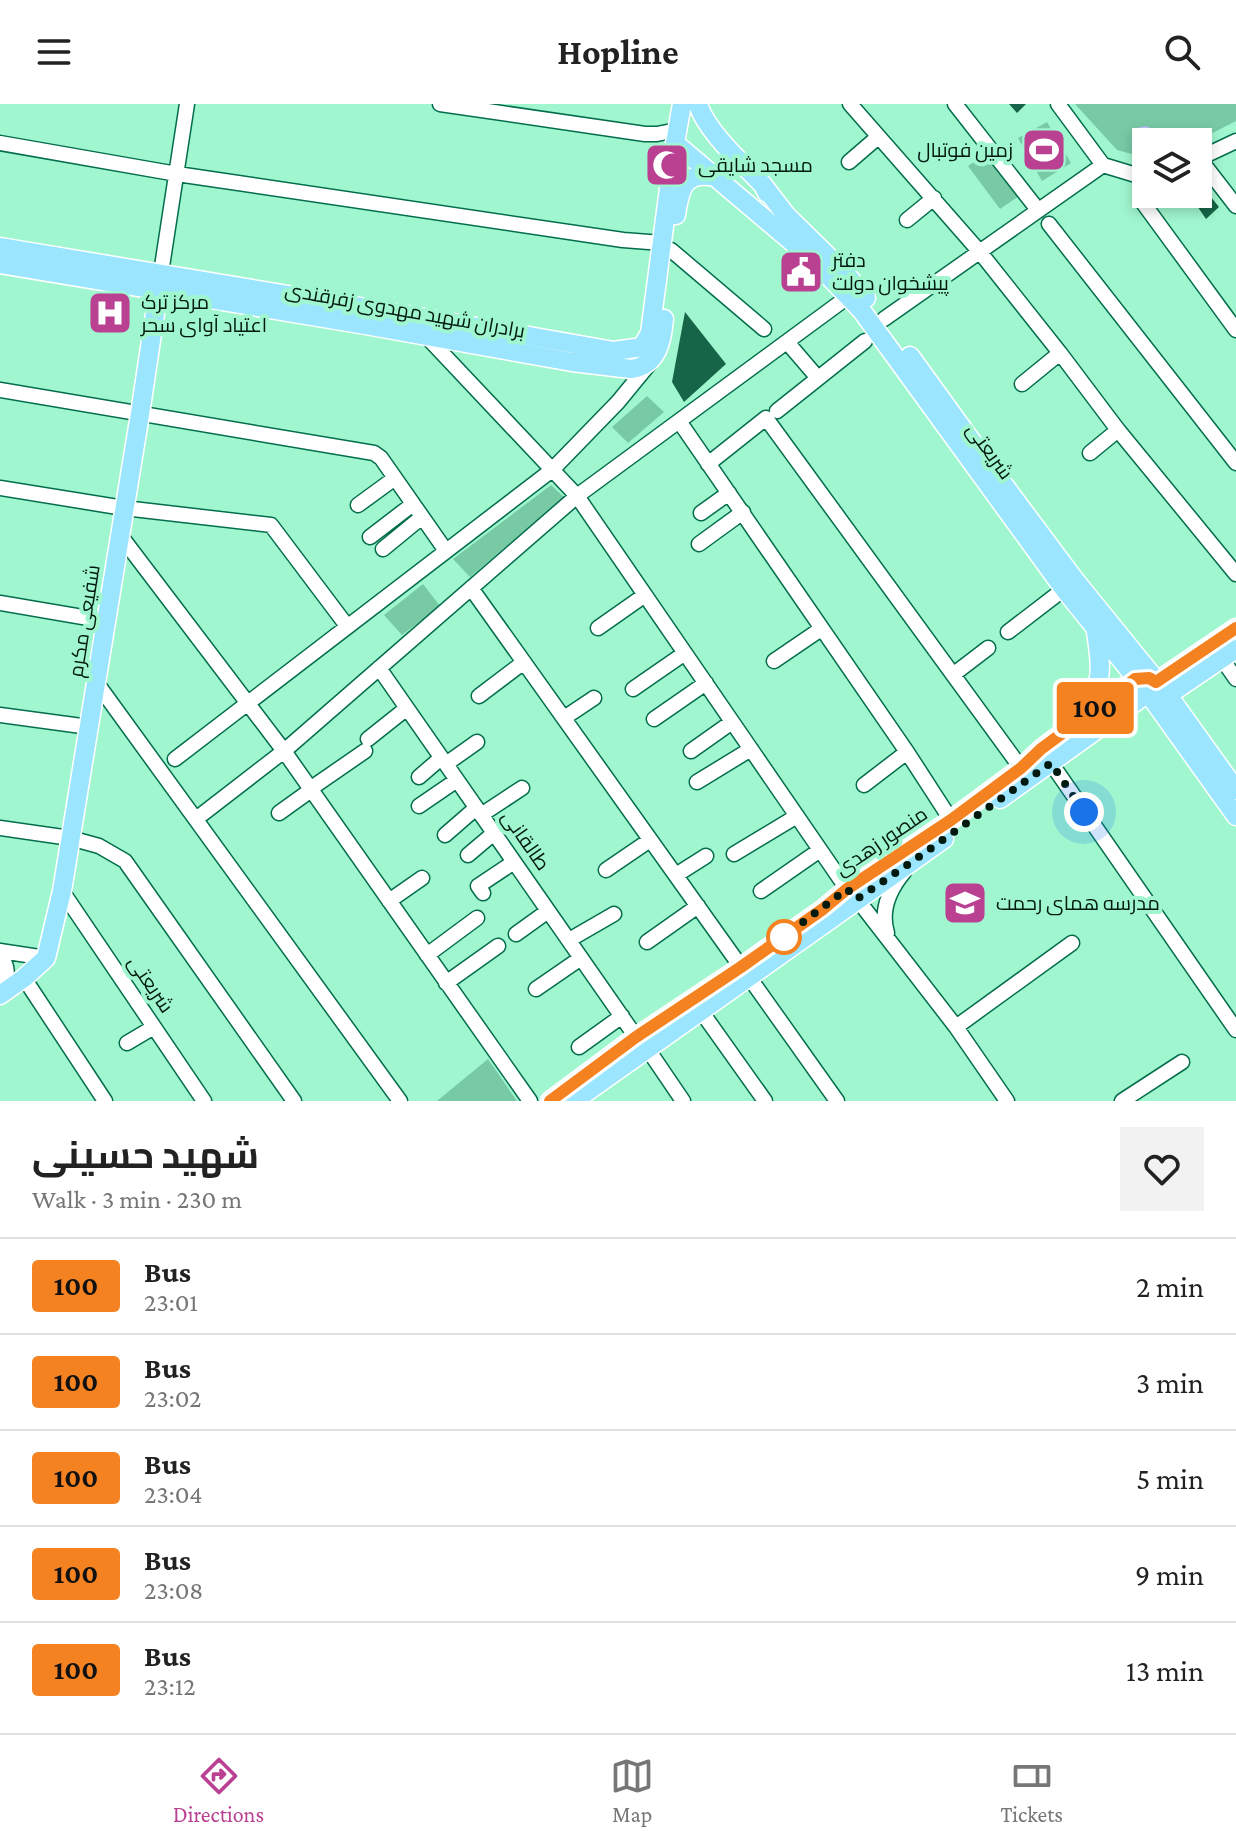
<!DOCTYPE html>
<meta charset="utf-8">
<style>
body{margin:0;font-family:"Crimson Pro",Cairo,serif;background:#f2f2f2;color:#222;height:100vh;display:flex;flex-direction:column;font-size:30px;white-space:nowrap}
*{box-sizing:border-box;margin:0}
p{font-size:26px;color:#767676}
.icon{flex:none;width:44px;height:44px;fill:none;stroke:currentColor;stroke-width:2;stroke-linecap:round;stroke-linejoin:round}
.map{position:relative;height:997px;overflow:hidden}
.panel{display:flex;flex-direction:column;background:#fff;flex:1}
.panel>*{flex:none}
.badge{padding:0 16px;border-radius:6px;font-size:28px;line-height:52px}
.tools{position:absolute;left:1132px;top:24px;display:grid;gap:16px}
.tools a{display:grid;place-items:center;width:80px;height:80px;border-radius:0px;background:#fff;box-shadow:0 4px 12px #0003;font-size:40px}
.you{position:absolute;width:40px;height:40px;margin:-20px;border:6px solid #fff;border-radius:50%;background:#1a73e8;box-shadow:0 0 0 12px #1a73e833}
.map>.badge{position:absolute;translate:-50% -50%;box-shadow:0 0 0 4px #fff}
.round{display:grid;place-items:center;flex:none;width:84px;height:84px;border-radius:0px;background:#f2f2f2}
.head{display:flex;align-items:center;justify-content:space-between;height:136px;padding:0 32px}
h1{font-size:38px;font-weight:700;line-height:60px}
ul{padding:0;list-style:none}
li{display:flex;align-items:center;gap:24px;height:96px;padding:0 32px;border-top:2px solid #e0e0e0}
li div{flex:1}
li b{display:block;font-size:30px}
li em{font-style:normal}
li .badge{min-width:88px;font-weight:700;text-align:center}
header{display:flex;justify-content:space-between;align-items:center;height:104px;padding:0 32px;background:#fff;font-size:36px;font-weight:700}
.dock{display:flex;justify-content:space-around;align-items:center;height:112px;border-top:2px solid #e0e0e0;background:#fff;font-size:22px;color:#767676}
.dock a{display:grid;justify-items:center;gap:4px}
.dock .selected{color:#ba4092}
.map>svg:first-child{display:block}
</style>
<header><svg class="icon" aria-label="menu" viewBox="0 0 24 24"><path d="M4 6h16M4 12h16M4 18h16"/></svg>Hopline<svg class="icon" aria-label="search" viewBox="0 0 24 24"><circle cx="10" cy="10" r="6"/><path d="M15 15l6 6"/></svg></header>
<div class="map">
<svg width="1236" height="997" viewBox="0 0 1236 997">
<rect width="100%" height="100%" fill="#a0f7cf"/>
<path fill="#78caa5" d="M1075,0H1236V17L1195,38H1146V54L1117,46Z
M1047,18L1071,59L1042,77L1018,34Z
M987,49L1019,92L1000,105L968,62Z
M647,292L664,308L628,339L612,323Z
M551,381L564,393L470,473L453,455Z
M423,480L440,502L402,531L384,511Z
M488,955L517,997H437Z"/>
<path fill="#bfc0ff" d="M1146,22L1151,24L1155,32L1154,38H1146V43L1139,41L1135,35L1137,24Z"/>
<path fill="#176548" d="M1009,0H1026L1017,9Z
M1198,77L1219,103L1206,115L1189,90H1198Z
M685,208L726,260L684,298L672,278Z"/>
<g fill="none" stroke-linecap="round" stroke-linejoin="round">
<g stroke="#036d4c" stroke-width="17">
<path id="minor" d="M440,0L645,30H657L677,26
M850,0L979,147L1060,249L1118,326L1236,470
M955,0L1038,106
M1058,0L1103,61
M0,39L177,70L623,136L662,139
M1199,54L1236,102
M1198,55L1236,37
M849,58L878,33
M1103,61L1136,71L1146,69
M1141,96L1236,226
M907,116L934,94
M1049,120L1236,359
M671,146L764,225
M161,169L187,0
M884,215L1103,61
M426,232L577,392L847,785
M787,238L817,273
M1022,280L1060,249
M0,286L374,349L381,354L446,447
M777,307L865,237
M679,317L907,648L951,716
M1090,349L1118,326
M708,360L766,314L1021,664
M0,384L124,404L271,421L347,522
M358,401L395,374
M701,409L729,389
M120,431L284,647L530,997
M370,433L413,400
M699,440L743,408
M383,445L422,413
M471,484L741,863
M0,499L106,517
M598,524L645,491
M1008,528L1064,485
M1222,555L1236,575
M774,557L821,525
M379,564L636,933
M954,570L988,544
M96,578L400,997
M633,585L685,549
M479,592L524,558
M0,611L89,623
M564,614L594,594
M654,615L706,579
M368,635L407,604
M691,647L732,618
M175,655L552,366L618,298L650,259
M1051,659L1236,926
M446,660L477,638
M419,673L441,654
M697,678L751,645
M864,681L907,648
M310,685L365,647
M419,702L457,676
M279,709L311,686
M481,711L522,684
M196,715L284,647L577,392L849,192
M0,724L70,734L99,742L125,757L294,997
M445,731L476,704
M734,750L797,712
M468,751L494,729
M606,766L650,736
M676,771L706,752
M62,787L204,997
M761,787L820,746
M483,789L478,782L514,758
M857,795L956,923L1007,997
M389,797L422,774
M887,829C880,806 889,786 904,768
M516,830L548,807
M569,836L614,810
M647,838L698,802
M0,847L46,854
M427,851L477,814
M0,852C10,863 7,874 4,888
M749,873L837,997
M24,874L105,997
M446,879L498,842
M536,885L581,854
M701,907L765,997
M956,923L1072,839
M127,939L154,923
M579,943L622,912
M647,944L683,997
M1122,997L1182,958"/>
</g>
<g stroke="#fff" stroke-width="21">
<path id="major" d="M698,0C706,27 743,60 763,81L767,89
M675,39L811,154L862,207L1064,485L1148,589L1236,712
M763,81L786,111L845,169L866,194
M676,111C680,84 684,67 715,73
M0,143L414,212L614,247L642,243L650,229L675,39L682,0
M0,160L360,220L572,258L631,265C657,262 662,238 664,215
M910,252L983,353L1074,475L1168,591L1236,686
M1078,606C1106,584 1101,561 1096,528
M1000,695L1148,589L1158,593L1168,591L1236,545
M0,891L24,874L46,854L62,787L140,310L160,176
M550,997L636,933L741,863L823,805L847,785L951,716L1021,664L1041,645L1135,575L1149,574L1156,578L1236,524
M574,997L944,735"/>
</g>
<use href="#minor" stroke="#fff" stroke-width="14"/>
<use href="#major" stroke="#9be5fe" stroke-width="18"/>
</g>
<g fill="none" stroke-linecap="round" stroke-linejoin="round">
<g stroke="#fff" stroke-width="18">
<path id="line" d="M550,997L636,933L741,863L823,805L847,785L951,716L1021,664L1041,645L1135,575L1149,574L1156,578L1236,524"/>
</g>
<use href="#line" stroke="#f58220" stroke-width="12"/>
<path stroke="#011a10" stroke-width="8" stroke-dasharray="0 14.4" d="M784,833L782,834L847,785L857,795L913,757L1051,659L1084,708"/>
</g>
<defs>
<g id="stadium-square" transform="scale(2.3)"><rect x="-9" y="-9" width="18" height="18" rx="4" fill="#ba4092" stroke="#a0f7cf"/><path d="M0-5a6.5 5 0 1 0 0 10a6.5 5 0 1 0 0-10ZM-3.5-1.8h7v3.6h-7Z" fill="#fff"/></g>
<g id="mosque-square" transform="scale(2.3)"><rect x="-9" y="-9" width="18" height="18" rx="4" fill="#ba4092" stroke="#a0f7cf"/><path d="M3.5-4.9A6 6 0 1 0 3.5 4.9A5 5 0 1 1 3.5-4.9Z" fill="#fff"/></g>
<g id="civic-square" transform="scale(2.3)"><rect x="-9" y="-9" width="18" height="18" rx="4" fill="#ba4092" stroke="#a0f7cf"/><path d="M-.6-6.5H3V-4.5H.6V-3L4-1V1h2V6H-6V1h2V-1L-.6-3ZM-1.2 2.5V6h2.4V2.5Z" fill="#fff"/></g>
<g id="hospital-square" transform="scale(2.3)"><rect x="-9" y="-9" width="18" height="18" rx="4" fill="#ba4092" stroke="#a0f7cf"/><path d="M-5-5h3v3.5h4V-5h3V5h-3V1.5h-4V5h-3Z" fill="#fff"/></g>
<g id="school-square" transform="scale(2.3)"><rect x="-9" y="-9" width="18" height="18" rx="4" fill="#ba4092" stroke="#a0f7cf"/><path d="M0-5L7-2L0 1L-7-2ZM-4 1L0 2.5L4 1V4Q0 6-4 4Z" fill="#fff"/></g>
</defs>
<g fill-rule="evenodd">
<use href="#stadium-square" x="1044" y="46"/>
<use href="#mosque-square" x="667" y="61"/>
<use href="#civic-square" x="801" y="168"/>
<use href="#hospital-square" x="110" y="209"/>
<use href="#school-square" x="965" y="799"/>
</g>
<circle fill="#fff" stroke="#f58220" stroke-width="4" cx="784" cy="833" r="16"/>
<g text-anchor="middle" stroke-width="8" stroke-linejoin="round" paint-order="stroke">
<g font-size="20" fill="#011a10" stroke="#a0f7cf" text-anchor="start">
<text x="1013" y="53" text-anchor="end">زمین فوتبال</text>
<text x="698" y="68">مسجد شایقی</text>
<text x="832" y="163">دفتر<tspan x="832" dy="23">پیشخوان دولت</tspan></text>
<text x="141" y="205">مرکز ترک<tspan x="141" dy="23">اعتیاد آوای سحر</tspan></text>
<text x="996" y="806">مدرسه همای رحمت</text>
</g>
<g font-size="20" fill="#011a10" stroke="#a0f7cf">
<text transform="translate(405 206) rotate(10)" y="7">برادران شهید مهدوی زفرقندی</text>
<text transform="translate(990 347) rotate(54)" y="7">شریعتی</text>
<text transform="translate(84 517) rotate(-81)" y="7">شفیعی مکرم</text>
<text transform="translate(526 736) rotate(55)" y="7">طالقانی</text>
<text transform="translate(881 737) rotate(-34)" y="7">منصور زهدی</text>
<text transform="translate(151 880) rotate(56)" y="7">شریعتی</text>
</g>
</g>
</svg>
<div class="tools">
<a><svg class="icon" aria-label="layers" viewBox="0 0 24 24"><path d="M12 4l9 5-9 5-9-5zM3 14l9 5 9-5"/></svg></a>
</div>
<div class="you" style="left:1084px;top:708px"></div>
<b class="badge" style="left:1095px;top:604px;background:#f58220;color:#111">100</b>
</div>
<section class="panel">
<div class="head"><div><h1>شهید حسینی</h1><p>Walk · 3 min · 230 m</p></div><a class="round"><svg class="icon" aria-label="heart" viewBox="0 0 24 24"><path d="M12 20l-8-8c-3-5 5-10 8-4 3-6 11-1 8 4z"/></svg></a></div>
<ul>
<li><span class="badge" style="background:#f58220;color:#111">100</span><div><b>Bus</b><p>23:01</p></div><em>2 min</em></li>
<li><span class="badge" style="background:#f58220;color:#111">100</span><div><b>Bus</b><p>23:02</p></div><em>3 min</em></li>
<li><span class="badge" style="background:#f58220;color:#111">100</span><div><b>Bus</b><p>23:04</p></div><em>5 min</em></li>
<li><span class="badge" style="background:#f58220;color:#111">100</span><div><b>Bus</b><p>23:08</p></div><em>9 min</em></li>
<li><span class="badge" style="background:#f58220;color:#111">100</span><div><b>Bus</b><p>23:12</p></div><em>13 min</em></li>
</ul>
</section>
<nav class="dock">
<a class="selected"><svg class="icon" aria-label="directions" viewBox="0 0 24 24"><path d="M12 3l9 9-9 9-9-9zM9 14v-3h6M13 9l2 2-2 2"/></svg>Directions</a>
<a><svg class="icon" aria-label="map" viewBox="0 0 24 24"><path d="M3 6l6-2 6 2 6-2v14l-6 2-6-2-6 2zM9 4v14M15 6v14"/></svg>Map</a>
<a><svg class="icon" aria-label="tickets" viewBox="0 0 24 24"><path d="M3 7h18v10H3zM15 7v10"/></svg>Tickets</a>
</nav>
